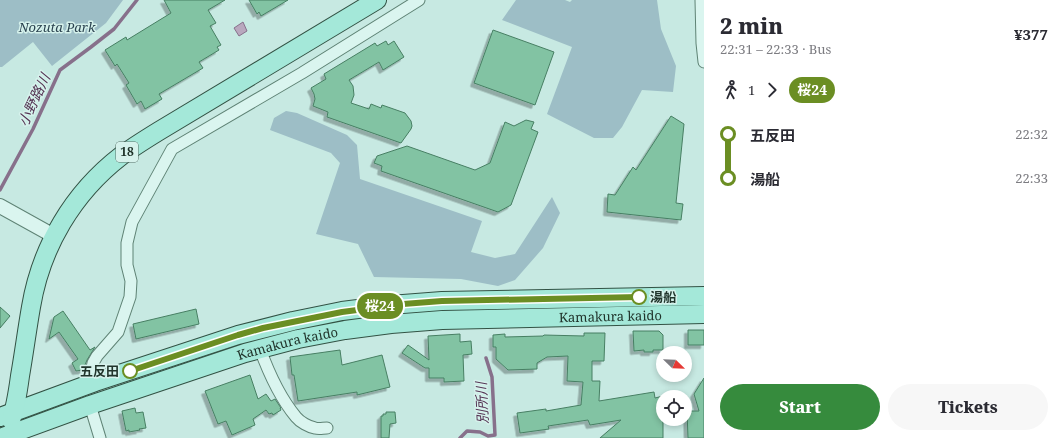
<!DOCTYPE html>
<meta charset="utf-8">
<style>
body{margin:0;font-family:"Noto Serif","Noto Sans JP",serif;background:#f7f7f7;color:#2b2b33;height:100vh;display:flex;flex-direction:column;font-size:15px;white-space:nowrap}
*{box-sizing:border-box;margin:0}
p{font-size:13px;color:#7c7c81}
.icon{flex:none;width:22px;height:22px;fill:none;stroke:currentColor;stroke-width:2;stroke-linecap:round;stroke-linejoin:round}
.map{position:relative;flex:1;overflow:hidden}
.sheet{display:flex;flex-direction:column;background:#fff;width:360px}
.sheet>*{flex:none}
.badge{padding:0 8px;border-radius:13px;font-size:14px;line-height:26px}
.needle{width:26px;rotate:113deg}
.fabs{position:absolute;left:656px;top:346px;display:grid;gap:8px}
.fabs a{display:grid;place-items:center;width:36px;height:36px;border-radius:50%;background:#fff;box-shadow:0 2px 6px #0003;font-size:20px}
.map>.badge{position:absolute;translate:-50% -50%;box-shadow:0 0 0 2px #fff}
.legs{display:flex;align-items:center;gap:6px;height:44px;padding:0 16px;font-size:13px}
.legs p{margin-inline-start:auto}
.overview{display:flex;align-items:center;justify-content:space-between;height:68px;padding:0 16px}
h1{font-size:22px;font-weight:800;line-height:30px}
.button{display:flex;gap:8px;margin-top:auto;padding:8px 16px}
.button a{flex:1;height:46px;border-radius:24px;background:#368b3d;color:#fff;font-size:16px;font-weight:800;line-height:46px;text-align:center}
.button a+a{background:#f7f7f7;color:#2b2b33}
ul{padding:0 16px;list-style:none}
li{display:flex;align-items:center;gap:14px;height:44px;font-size:15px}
li i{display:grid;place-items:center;width:6px;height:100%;margin:0 5px;background:currentColor}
li i::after{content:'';width:10px;height:10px;margin:-5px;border:3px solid;border-radius:50%;background:#fff}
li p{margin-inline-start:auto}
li:first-child i{background:linear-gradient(#0000 50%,currentColor 0)}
li:last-child i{background:linear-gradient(currentColor 50%,#0000 0)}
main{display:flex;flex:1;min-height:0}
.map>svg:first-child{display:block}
</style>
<main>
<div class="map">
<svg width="704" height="438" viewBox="0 0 704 438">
<defs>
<filter id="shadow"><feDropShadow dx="-3.5" dy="3.5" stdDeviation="0" flood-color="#0004"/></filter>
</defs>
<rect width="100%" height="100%" fill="#c7e9e2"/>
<path fill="#9dbec6" d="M0,0H123L106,23L52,66L33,42L2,67H0Z
M516,0H565L570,2L572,0H657L661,29L676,66L673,92L642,90L622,127L613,138H594L547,114L572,47L502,20Z
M286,111L297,113L347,135L357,145L360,179L482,221L471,252L495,258L515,254L552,197L560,213L543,248L515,280L498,286L461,279L374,277L358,244L316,234L340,163L331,153L270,130L274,118Z"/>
<path fill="#b9a8be" stroke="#87708b" d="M243,22L247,31L239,36L234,28Z"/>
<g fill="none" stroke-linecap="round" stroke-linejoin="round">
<path stroke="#87708b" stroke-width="3.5" d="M0,190L33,129L60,70L91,47L114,29L137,0
M460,438L467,431L480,432L488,436L495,435L492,377L486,358"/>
</g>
<path fill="#82c3a3" stroke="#477f63" filter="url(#shadow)" d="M164,0H225L208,10L216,23L210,26L221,45L217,47L219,50L199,62L203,68L159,94L162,99L145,109L141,101L137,104L126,85L129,83L117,64L115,66L105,50L126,37L127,40L171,13Z
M249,0H288L261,16L259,12L257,14Z
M493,30L554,52L535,105L474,83Z
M386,41L388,45L394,41L404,57L383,70L379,62L349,80L353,86L354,95L351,103L369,109L371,104L381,108L382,105L405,113L411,121L412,126L411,129L401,143L327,117L328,112L313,106L315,99L314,94L311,88L326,79L324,74L375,43L377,46Z
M671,116L684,124L676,203L683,204L681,220L607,212L608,194L615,195L633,167L636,170Z
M526,120L534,122L531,129L538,132L511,205L498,212L381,171L382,166L374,163L377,156L407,146L475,170L490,163L505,122L514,126Z
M0,307L10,316L0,328Z
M196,309L199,324L136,339L133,324Z
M63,311L90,350L95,347L87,360L83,370L76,371L72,363L78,359L59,332L49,339L54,317Z
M688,330H704V345H688Z
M633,331H659L663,335V350H653V352H644V350L634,351Z
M584,333H605L604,361H592V381H600L599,401L654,392L655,398L663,396V438H600L621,420L590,425L588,420L548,426L549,429L520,433L517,413L546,409V411L581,405L583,382L567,381L568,356L547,357L537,363V369L508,370L496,359V347H493V335L505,334V337L543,336L544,335L584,336Z
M460,334V342L471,341L472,354L463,355L464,381L444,382V378H429V368H425L402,353L408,345L429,360L428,336Z
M340,350L342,365L382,355L390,387L357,395V392L298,401L294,375H292L290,357Z
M250,375L258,399L266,394L271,401L275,399L281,408H280L281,410L273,415L272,413L269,414L266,410L253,419L255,425L232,435L226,421L218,424L205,391Z
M704,378V438H688L687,411H699L694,394Z
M135,408L136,413L143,412L146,428L139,429L140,430L129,432V430L126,431L122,411Z
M386,412H395L396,423L390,424L389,438H381V416H383V414H386Z"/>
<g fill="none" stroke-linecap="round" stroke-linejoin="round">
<g stroke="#5f8375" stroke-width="13">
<path id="minor" d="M701,0L702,43L704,62
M260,349C268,371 281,399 296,417C300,422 309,427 315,428C319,429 323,428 327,428
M95,382L92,368L93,363L97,356L118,332L130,297L131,281L127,265V243L132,222L172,149L302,73L419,0
M90,405L100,438"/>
</g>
<g stroke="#5f8375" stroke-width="16">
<path id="tertiary" d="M0,206L54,236"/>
</g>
<g stroke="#325244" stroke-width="20">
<g id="primary">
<path d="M0,417L95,382L238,335L293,321L342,311L390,305L442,301L704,296"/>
<path d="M11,420C16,406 18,391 20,376C24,353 27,330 31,307C41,247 73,193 121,156C133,147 146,139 159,131L377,0"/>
<path id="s1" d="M0,438L90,405L245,353L298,339L345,330L391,324L442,320L704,314"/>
</g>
</g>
<use href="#minor" stroke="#daf5ef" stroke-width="11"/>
<use href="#tertiary" stroke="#daf5ef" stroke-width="14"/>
<use href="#primary" stroke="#a4e8d9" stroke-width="18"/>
</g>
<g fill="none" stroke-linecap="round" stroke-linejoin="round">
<g stroke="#fff" stroke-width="9">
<path id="line-1" d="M130,371L238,335L263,328L342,312L403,304L442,301L639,297"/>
</g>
<use href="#line-1" stroke="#6b8e23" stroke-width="6"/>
</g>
<g fill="#fff" stroke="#6b8e23" stroke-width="2">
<circle cx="639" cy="297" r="7"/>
<circle cx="130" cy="371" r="7"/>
</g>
<g text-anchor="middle" stroke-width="3" stroke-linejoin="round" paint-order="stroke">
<rect fill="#d6f2ec" stroke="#576e66" stroke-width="1" x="116" y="142" width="22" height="20" rx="3"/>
<g font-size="12" font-weight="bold" fill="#21352c">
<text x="127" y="156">18</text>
</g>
<g font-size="13" font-style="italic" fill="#2a424f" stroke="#d6f2ec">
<text x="57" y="32">Nozuta Park</text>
</g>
<g font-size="13" font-weight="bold" fill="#21352c" stroke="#d6f2ec" text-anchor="start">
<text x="650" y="302">湯船</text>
<text x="119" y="376" text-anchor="end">五反田</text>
</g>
<g font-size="13" fill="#21352c" stroke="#d6f2ec">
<text dy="5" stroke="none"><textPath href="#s1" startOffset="628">Kamakura kaido</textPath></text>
<text dy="5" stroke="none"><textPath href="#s1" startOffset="303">Kamakura kaido</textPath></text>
</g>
<g font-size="14" font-style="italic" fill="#533252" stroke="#d6f2ec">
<text transform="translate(34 100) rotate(-65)" y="5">小野路川</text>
<text transform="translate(482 403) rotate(-93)" y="5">別所川</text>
</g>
</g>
</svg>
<div class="fabs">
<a><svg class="needle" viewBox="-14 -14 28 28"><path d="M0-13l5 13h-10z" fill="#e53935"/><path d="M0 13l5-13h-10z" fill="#7c7c81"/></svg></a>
<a><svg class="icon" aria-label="locate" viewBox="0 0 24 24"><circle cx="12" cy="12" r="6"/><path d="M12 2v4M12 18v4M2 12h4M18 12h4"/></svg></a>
</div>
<b class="badge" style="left:380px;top:306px;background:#6b8e23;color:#fff">桜24</b>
</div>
<section class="sheet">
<div class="overview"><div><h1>2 min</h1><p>22:31 – 22:33 · Bus</p></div><b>¥377</b></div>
<div class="legs"><svg class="icon" aria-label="walk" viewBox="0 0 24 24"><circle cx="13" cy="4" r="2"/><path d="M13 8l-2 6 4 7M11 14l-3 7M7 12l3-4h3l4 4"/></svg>1<svg class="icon" aria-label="forward" viewBox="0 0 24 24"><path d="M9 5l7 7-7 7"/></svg><b class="badge" style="background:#6b8e23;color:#fff">桜24</b></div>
<ul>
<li><i style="color:#6b8e23"></i><b>五反田</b><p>22:32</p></li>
<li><i style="color:#6b8e23"></i><b>湯船</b><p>22:33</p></li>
</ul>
<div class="button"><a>Start</a><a>Tickets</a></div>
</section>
</main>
